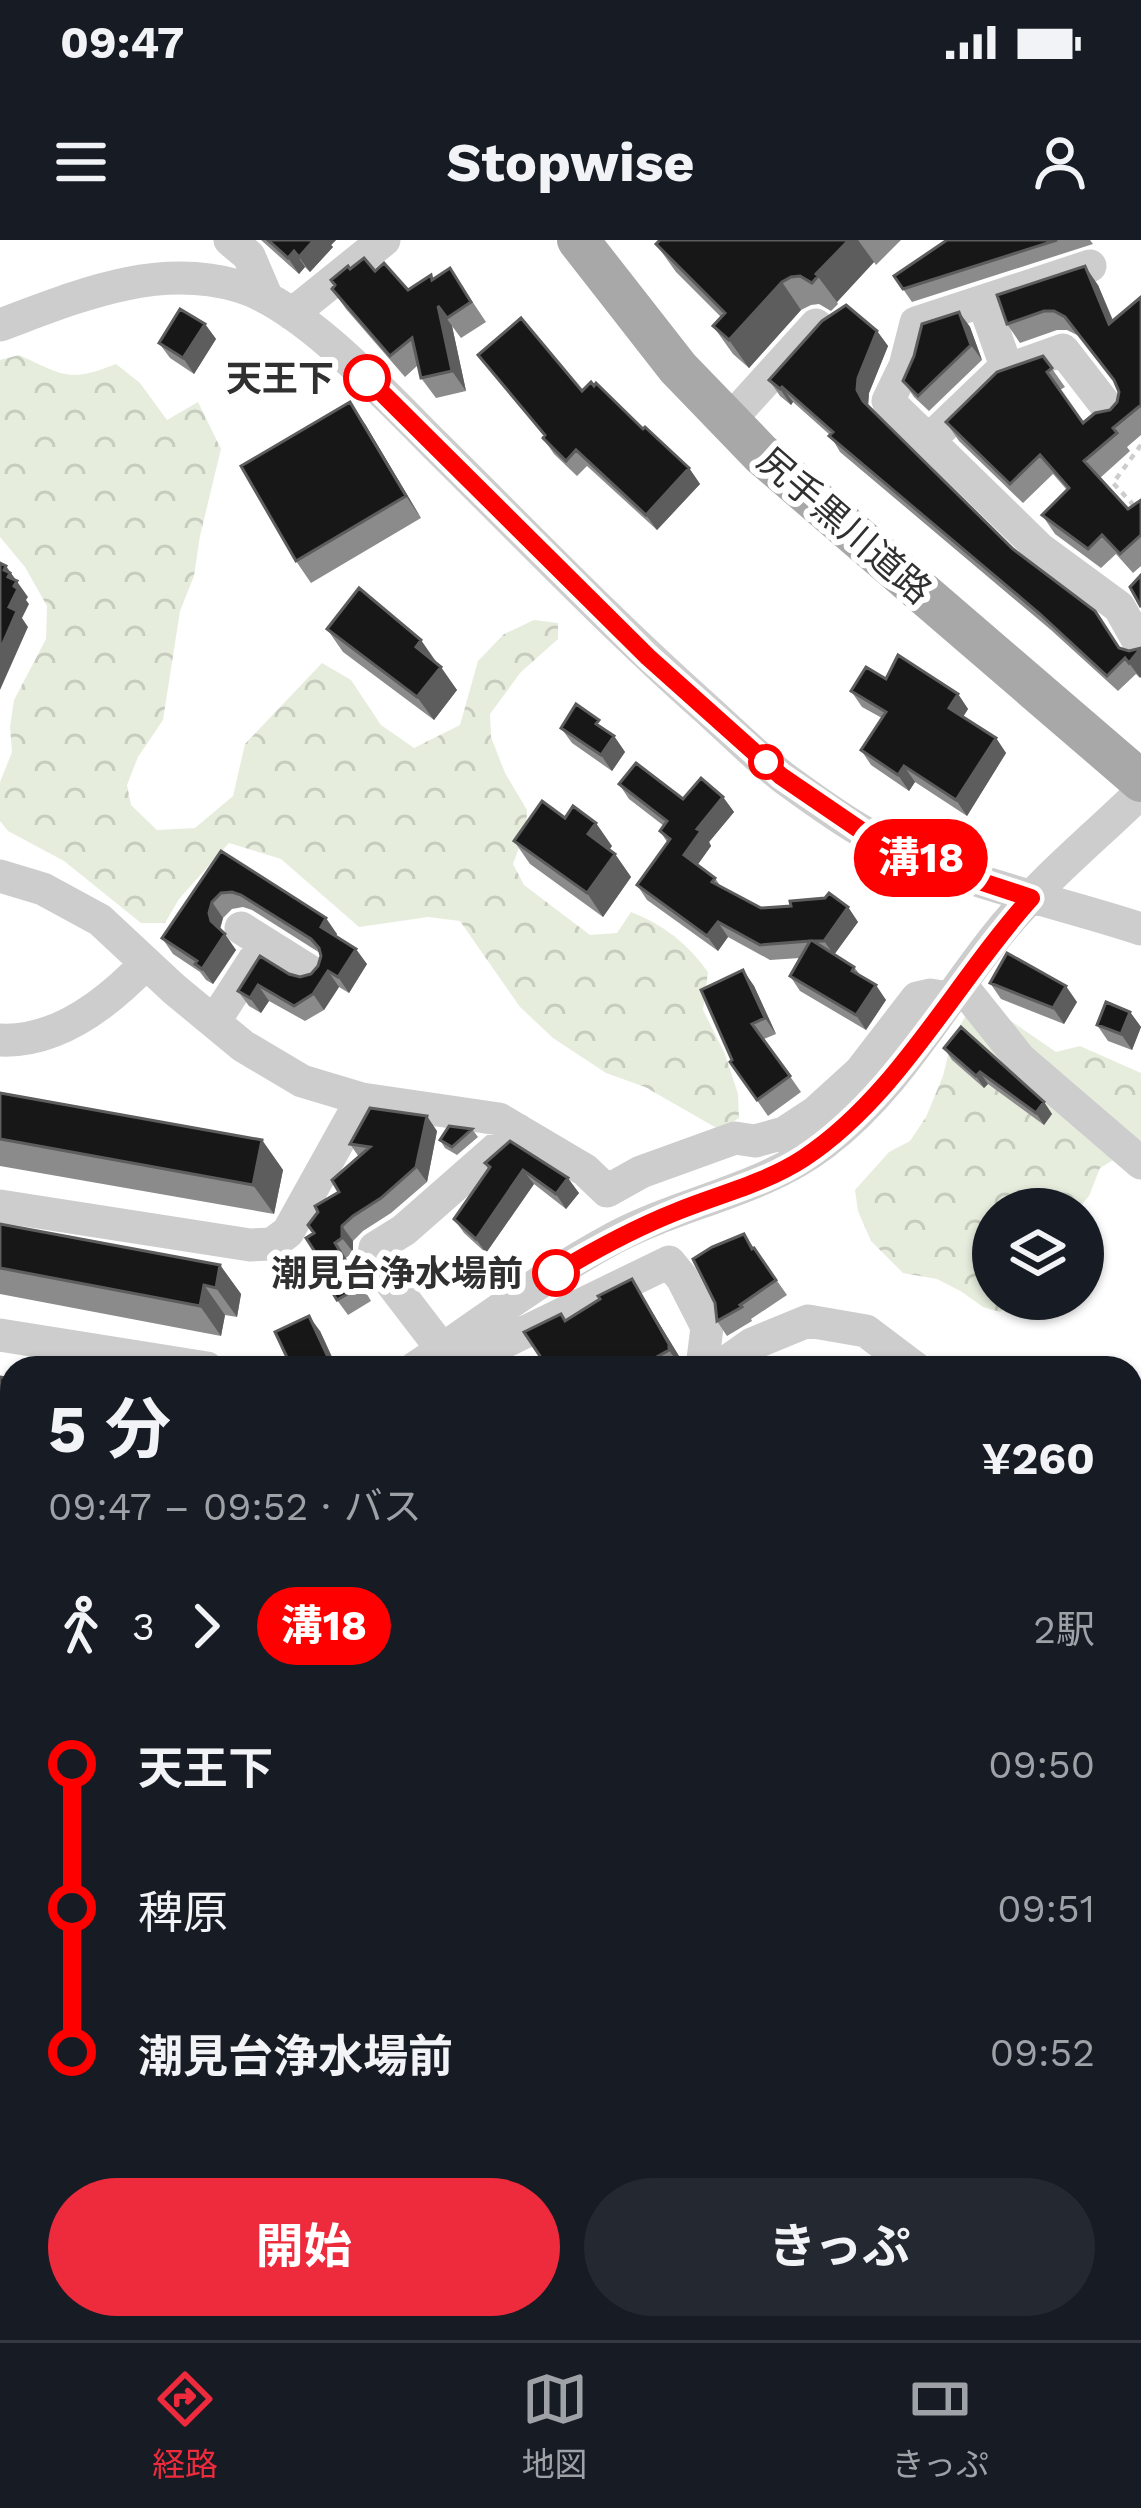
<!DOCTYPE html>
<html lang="ja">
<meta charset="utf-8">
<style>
body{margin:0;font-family:"Work Sans","Noto Sans JP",sans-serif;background:#242831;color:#f1f3f6;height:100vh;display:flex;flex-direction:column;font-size:45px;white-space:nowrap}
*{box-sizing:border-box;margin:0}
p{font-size:39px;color:#9ea1a6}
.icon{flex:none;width:66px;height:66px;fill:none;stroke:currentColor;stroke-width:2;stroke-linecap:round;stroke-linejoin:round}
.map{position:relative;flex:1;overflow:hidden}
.side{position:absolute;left:0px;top:1116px;width:1143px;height:984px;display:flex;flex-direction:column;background:#171b24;border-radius:36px 36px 0 0;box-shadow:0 3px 9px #0004}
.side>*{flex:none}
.badge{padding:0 24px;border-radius:39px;font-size:42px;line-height:78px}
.buttons{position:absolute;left:972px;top:948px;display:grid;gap:24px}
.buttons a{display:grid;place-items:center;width:132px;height:132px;border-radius:50%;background:#171b24;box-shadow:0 3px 9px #0004;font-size:60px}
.map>.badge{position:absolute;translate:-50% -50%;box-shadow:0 0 0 6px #fff}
.legs{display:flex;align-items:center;gap:18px;height:132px;padding:0 48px;font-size:39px}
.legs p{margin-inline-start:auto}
.head{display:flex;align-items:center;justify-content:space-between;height:204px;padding:0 48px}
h1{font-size:66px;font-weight:700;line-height:90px}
.button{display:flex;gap:24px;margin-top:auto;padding:24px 48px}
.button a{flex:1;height:138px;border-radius:72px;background:#ee2a3d;color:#fff;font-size:48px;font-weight:700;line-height:138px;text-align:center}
.button a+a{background:#242831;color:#f1f3f6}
ul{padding:0 48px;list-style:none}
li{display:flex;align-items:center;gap:42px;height:144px;font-size:45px}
li i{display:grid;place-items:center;width:18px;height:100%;margin:0 15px;background:currentColor}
li i::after{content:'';width:30px;height:30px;margin:-15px;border:9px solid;border-radius:50%;background:#171b24}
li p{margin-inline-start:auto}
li:first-child i{background:linear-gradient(#0000 50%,currentColor 0)}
li:last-child i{background:linear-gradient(currentColor 50%,#0000 0)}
.status{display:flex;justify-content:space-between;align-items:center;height:84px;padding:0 60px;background:#171b24;direction:ltr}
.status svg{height:33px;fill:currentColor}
header{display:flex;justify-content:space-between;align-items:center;height:156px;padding:0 48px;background:#171b24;font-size:54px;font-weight:700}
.menu{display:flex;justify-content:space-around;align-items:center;height:168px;border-top:3px solid #363941;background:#171b24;font-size:33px;color:#9ea1a6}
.menu a{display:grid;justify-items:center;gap:6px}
.menu .active{color:#ee2a3d}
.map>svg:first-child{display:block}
</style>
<div class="status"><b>09:47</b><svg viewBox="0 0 49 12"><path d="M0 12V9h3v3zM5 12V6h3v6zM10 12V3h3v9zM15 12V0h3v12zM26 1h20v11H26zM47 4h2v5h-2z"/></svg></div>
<header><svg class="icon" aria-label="menu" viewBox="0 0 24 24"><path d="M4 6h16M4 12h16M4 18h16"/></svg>Stopwise<svg class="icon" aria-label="person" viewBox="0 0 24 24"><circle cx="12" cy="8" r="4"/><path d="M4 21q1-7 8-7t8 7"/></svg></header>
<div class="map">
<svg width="1141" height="2100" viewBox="0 0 1141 2100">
<defs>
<pattern id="forest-crowns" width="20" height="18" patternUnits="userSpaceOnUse" patternTransform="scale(3)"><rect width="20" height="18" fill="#e6eddd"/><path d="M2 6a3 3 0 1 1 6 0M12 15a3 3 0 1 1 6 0" fill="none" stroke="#c6ccbe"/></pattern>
</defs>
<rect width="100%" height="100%" fill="#fff"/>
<path fill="url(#forest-crowns)" d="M19,115C63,135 69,143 116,124L140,143L167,180L198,162L221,209L200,296L194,336L180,371L163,480L138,517L127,545L131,565L157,590L195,588L233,556L245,504L322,423L351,440L381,485L414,508L460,485L478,421L504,394L534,380L558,383V399L521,432L490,474L491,497L505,533L527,570L526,589L513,624L524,645L590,695L617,693L631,672C663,684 688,704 708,732L703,770L725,814L738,854L739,878L720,890L645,847L606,833L553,798L520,767L460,681L428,677L359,687L281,619L229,603L179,659L165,683H141L64,621L8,591L0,581V542L12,512L10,487L14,460L46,399L47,366L25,327L0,297V120Z
M968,772L1011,781L1056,812L1080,806L1141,833V936L1120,916L1100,928L1089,956L1078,969H993V1059H1013L1000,1072L983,1067L962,1052L937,1039L903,1033L871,1001L858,971L855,950L889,912L910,901L926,877L943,836L952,799Z"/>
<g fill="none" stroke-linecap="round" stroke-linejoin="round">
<path stroke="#cdcdcd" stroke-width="4.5" stroke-dasharray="6 6" stroke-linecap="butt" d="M1141,205L1113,243L1141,273
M807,1128L816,1124L820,1128"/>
<path stroke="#cdcdcd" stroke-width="33" d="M230,0L249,16L267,58
M1090,26L916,83L905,126L888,161L1040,309L1119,367L1141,406
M983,61L1007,129
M292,74L384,0
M0,85C76,57 155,22 238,46C302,64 387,157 435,205C523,292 609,382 702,465C729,489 755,516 784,538C810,557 838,578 867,594C951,641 1050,659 1141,689
M728,182L816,85
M929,200L999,133L1063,110L1111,172
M0,636L43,649L100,680L174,749L243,806L302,841L362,859L499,879L585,930L607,951L641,932L735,898L755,901L784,893L816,872L860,832L917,758L930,755L950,758
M241,688L311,732
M961,745L1020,819L1141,923
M214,782L265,703
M0,800C58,803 109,762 146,723
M518,890L404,990L375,1008L373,1019L455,1126L669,1022L682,1038L707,1087L702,1128
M0,966L250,1005L272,1004L288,992L362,859
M0,1095L207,1128
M415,1128C480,1084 545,1035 614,998C682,962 761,951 823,904C896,849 941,765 998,694C1040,642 1093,599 1141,552
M718,1128L752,1104L808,1081L866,1091L915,1128
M0,1333L12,1332
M1131,1347L1141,1357
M1131,1444L1141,1434
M0,1469L12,1457
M0,1684L12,1686
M0,1849L12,1830
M0,1889L12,1898
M212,2088L224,2100
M499,2088L505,2100
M287,2100L303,2088"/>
<path stroke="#a8a8a8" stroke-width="42" d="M578,0L678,128L761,214L1141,541"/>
</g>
<path fill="#8b8b8b" d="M261,0H336L331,5L333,7L310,32L305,27L299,34Z
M660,0H901L876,25L874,22L837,62L838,64L831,71L819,64L811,65L801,70L749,128L733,114L713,86L721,77L676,32L656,4Z
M947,0H1090L1093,4L912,62L894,36Z
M450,28L486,82L461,98L452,86L466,151L436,158L421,138L418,125L405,137L346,69L332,49L350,29L375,31L408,50L431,35L434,39Z
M1098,45L1113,80L1141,57V195L1127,207L1130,211L1100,238L1128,269L1141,260V326L1133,333L1116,314L1101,328L1055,294L1042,275L1067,250L1053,234L1023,263L959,201L946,182L1043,116L1065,147L1060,150L1083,183L1110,170L1117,162L1119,152L1116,144L1079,96L1067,90H1057L1020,103L1007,84Z
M959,72L970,87L982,120L929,171L914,157L903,141Z
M205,84L216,99L194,134L170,118L159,103Z
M877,91L888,106L869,153L868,166L1013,309L1120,408L1140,438L1136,434L1118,451L1051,390L840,212L830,195L793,162L791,165L780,156L769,140Z
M478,115L582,151L643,189L689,228L700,244L657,290L587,226L577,236L554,214L543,198L544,196Z
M365,184L421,278L311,343L296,321Z
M327,389L437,424L457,450L434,480L343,412Z
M886,439L958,454L968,469L963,477L996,498L1006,513L967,576L915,542L909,551L871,525L861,510L882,478L862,467L851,451Z
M561,488L607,491L614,496L625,512L612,531L572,503Z
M619,544L683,559L723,557L734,572L709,602L711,606L697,625L715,638L721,647L761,668L848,667L858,682L834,714L854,727L861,736L886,760L866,790L800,751L790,736L800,718L770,720L728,697L718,711L647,660L637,645L667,602L660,591L664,586L629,559Z
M565,578L612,606L609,610L615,614L631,637L603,677L530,624L514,601Z
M221,611L337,694L336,696L367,724L349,753L339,747L324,770L305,781L269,761L261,773L249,766L238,751L289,734L300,737L311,734L318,726L321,716L320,713L252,670L243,667L232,669L223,678L220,690L236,710L213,744L206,740L200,732L173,714L162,698Z
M743,730L754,746L776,794L764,799L801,852L768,876L730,822L732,820Z
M990,743L1077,762L1064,784L1001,759Z
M1130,772L1141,787L1132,810L1108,801L1097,785Z
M944,808L1044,862L1052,874L1044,885L988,844L984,848L952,820Z
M0,853L262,900L283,930L274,974L0,926Z
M472,889L478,897L457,915L445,908L440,900Z
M437,891L427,942L391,973L363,991L353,1001V1012L346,1018L371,1061L348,1075L337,1060L314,993L359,917L350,904Z
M510,901L579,953L566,969L534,944L486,1013L464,993L454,979L488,929L485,923Z
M0,984L220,1025L241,1054L237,1077L225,1075L221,1096L0,1054Z
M744,994L787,1055L751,1079L752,1081L727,1096L717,1081Z
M632,1039L682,1121L681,1128H548L565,1081Z
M320,1091L337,1128H292Z
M0,1137L12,1139V1209L0,1207Z
M0,1350L4,1353L12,1351V1437H8L0,1441Z
M1131,1475L1141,1485V1544L1131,1554Z
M0,1563L12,1641V1663L0,1665Z
M12,1712V1810L4,1807L0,1812V1730Z
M12,1900V2065L0,2057V1903Z
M44,2088H172L185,2100H61Z
M242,2088H271L263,2100H252Z
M640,2088H743L754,2100H652Z"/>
<path fill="#5d5d5d" d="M314,0H336L331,5L333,7L310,32L299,17Z
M849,0H858L874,22L837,62L816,34Z
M294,11L305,27L299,34L288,18Z
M1085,26L1098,45L1122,103L1109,84Z
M782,42L801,70L749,128L729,100Z
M438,66L452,86L466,151L452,131Z
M959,72L970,87L982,120L971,105Z
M205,84L216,99L194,134L183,118Z
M877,91L888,106L869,153L868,166L873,176L857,150L858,138Z
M782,147L793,162L791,165L780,149Z
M350,162L365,184L421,278L406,256Z
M689,228L700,244L657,290L646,275Z
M6,326L28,357L26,360L29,364L22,378L28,387L0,450V410L9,367L4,330Z
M421,400L437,423L416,407Z
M1141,410V437L1140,438L1129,423Z
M441,427L457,450L434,480L417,457Z
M958,454L968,469L959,483L949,468Z
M614,496L625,512L612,531L601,515Z
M996,498L1006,513L967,576L956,560Z
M904,526L915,542L909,551L898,535Z
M723,557L734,572L709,602L711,606L694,630L684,615L697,589Z
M596,583L612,606L604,617L588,594Z
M615,614L631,637L603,677L587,653Z
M212,662L223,678L220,688L211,681L209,673Z
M848,667L858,682L834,715L824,701Z
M326,678L337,694L332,702L321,687Z
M718,682L728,697L718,711L707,696Z
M225,694L236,710L213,744L202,729Z
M356,709L367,724L349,753L338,737Z
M743,730L754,746L776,794L765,778Z
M328,731L339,747L324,770L313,754Z
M258,745L269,761L261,773L250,758Z
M876,745L886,760L866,790L856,775Z
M1066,746L1077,762L1064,784L1053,768Z
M1130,772L1141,787L1132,810L1121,794Z
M980,832L988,844L984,848L976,836Z
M1044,862L1052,874L1044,885L1036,873Z
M427,876L437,891L427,942L416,927Z
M262,900L283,930L274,974L253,945Z
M523,930L534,944L486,1013L476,999Z
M568,938L579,953L566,969L556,954Z
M342,986L353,1001V1012L342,998Z
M220,1025L241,1054L237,1077L216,1048Z
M632,1039L682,1121L681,1128L669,1110Z
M204,1045L225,1075L221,1096L200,1066Z
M309,1076L320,1091L337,1128L328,1117Z
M0,1563L12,1641V1658L8,1652L0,1602Z
M261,2088H271L267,2097Z"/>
<path fill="#171717" stroke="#5d5d5d" stroke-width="3" d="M268,0H314L299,17L294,11L288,18Z
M660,0H849L816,34L818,36L812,43L800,36L791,37L782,42L729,100L713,86L725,73L656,4Z
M947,0H1057L903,49L894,36Z
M364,18L375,31L384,23L408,50L431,35L432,40L450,28L471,62L447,78L438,66L452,131L421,138L412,98L390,116L332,49L335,45L331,40L348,26L350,29Z
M1085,26L1109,84L1141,57V165L1113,188L1117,193L1084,221L1128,269L1141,260V295L1120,314L1102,295L1088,309L1042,275L1069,248L1040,215L1010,244L946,182L997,132L1043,116L1052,128L1047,132L1083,183L1095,173L1110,170L1117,162L1119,152L1114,140L1065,77L1054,71H1044L1007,84L997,55Z
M846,65L877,91L858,138L857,150L863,161L1013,309L1095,371L1119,408L1129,411L1141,408L1129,423L1125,418L1107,436L1040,374L829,196L833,192L782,147L780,149L769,140L822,81Z
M180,69L205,84L183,118L159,103Z
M959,72L971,105L918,156L903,141L914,116L922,84Z
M521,78L582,151L591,142L594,146L596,143L643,189L645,187L689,228L646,275L576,210L566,221L543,198L545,195L478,115Z
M350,162L406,256L296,321L241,226Z
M0,323L6,326L4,330L10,333L8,337L17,341L14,346L18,349L9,367L17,371L0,410Z
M1141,335V367L1130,347Z
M359,348L421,400L416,407L441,427L417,457L327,389Z
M898,415L958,454L949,468L996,498L956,560L904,526L898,535L861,510L886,472L851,451L866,427L886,439Z
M576,464L599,480L596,484L614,496L601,515L561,488Z
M636,523L683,559L701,538L723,557L697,589L701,591L684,615L715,638L712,642L761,668L791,666L790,661L825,658L829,653L848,667L824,701H813L854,727L852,731L876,745L856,775L790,736L810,701L760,705L718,682L707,696L637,645L670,599L660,591L667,581L619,544Z
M542,561L565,578L573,566L596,583L588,594L615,614L587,653L514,601Z
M221,611L326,678L321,687L356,709L338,737L328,731L313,754L294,766L258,745L250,758L238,751L260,716L289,734L300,737L311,734L318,726L321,716L319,708L311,699L241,655L232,652L221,653L212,662L209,673L211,681L225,694L202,729L195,724L197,721L162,698Z
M1007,713L1066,746L1053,768L990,743Z
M743,730L765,778L752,784L790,836L757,860L730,822L732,820L701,750Z
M1106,762L1130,772L1121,794L1097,785Z
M961,787L1044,862L1036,873L980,832L976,836L944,808Z
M0,853L262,900L253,945L0,899Z
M370,868L427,876L416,927L381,958L353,976L342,986V998L335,1003L361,1046L337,1060L320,1032L326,1029L306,998L314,993L308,985L318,972L315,966L339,952L332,940L370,907L350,904Z
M449,886L472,889L452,907L440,900Z
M510,901L568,938L556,954L523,930L476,999L454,979L490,927L485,923Z
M0,984L220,1025L216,1048L204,1045L200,1066L0,1028Z
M744,994L752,1009L754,1008L776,1040L740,1065L742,1067L717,1081L715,1063L693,1019L712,1007Z
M632,1039L669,1104V1110L637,1128H548L524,1092L561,1074L565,1081L600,1059L598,1056Z
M309,1076L328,1117L304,1128H292L275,1092Z
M0,1137L12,1139V1183L0,1181Z
M0,1350H2L3,1353L12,1351V1421L8,1422L0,1421Z
M1131,1475L1141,1485V1494L1131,1504Z
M0,1602L8,1652L0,1653Z
M12,1712V1797L0,1794V1730Z
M12,1900V2058L0,2049V1903Z
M55,2088H172L185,2100H64L67,2096Z
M648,2088H743L754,2100H659Z"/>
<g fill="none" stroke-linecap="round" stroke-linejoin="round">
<g stroke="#fff" stroke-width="27">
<path id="line-1" d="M367,138L648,417L781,536L866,594L952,632L1031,658C955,742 898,856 804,918C766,943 720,954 678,971C635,988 596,1009 556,1033"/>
</g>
<use href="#line-1" stroke="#f00" stroke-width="18"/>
</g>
<g fill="#fff" stroke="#f00" stroke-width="6">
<circle cx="367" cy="138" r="21"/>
<circle cx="766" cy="522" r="15"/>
<circle cx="556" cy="1033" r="21"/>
</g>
<g text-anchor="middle" stroke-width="12" stroke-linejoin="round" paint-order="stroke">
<g font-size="36" font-weight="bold" fill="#303030" stroke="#fff" text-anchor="end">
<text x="334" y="151">天王下</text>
<text x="523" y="1046">潮見台浄水場前</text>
</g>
<g font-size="36" fill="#303030" stroke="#fff">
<text transform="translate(845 285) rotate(41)" y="13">尻手黒川道路</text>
</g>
</g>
</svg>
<div class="buttons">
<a><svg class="icon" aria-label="layers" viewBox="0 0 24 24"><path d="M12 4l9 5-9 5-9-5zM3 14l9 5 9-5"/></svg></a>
</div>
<b class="badge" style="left:921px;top:618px;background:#f00;color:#fff">溝18</b>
<section class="side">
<div class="head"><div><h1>5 分</h1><p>09:47 – 09:52 · バス</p></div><b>¥260</b></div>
<div class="legs"><svg class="icon" aria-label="walk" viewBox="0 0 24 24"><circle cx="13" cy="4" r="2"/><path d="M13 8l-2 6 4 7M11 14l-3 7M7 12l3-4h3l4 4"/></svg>3<svg class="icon" aria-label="forward" viewBox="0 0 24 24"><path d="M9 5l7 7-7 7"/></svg><b class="badge" style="background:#f00;color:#fff">溝18</b><p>2駅</p></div>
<ul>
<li><i style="color:#f00"></i><b>天王下</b><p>09:50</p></li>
<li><i style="color:#f00"></i><span>稗原</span><p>09:51</p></li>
<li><i style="color:#f00"></i><b>潮見台浄水場前</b><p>09:52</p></li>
</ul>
<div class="button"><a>開始</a><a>きっぷ</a></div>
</section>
</div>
<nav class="menu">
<a class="active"><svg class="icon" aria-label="directions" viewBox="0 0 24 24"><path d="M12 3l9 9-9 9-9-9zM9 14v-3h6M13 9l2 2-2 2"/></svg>経路</a>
<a><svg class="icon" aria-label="map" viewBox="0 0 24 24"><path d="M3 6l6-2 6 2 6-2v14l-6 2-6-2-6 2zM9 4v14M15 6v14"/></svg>地図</a>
<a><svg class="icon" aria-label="tickets" viewBox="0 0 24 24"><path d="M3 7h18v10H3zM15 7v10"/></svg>きっぷ</a>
</nav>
